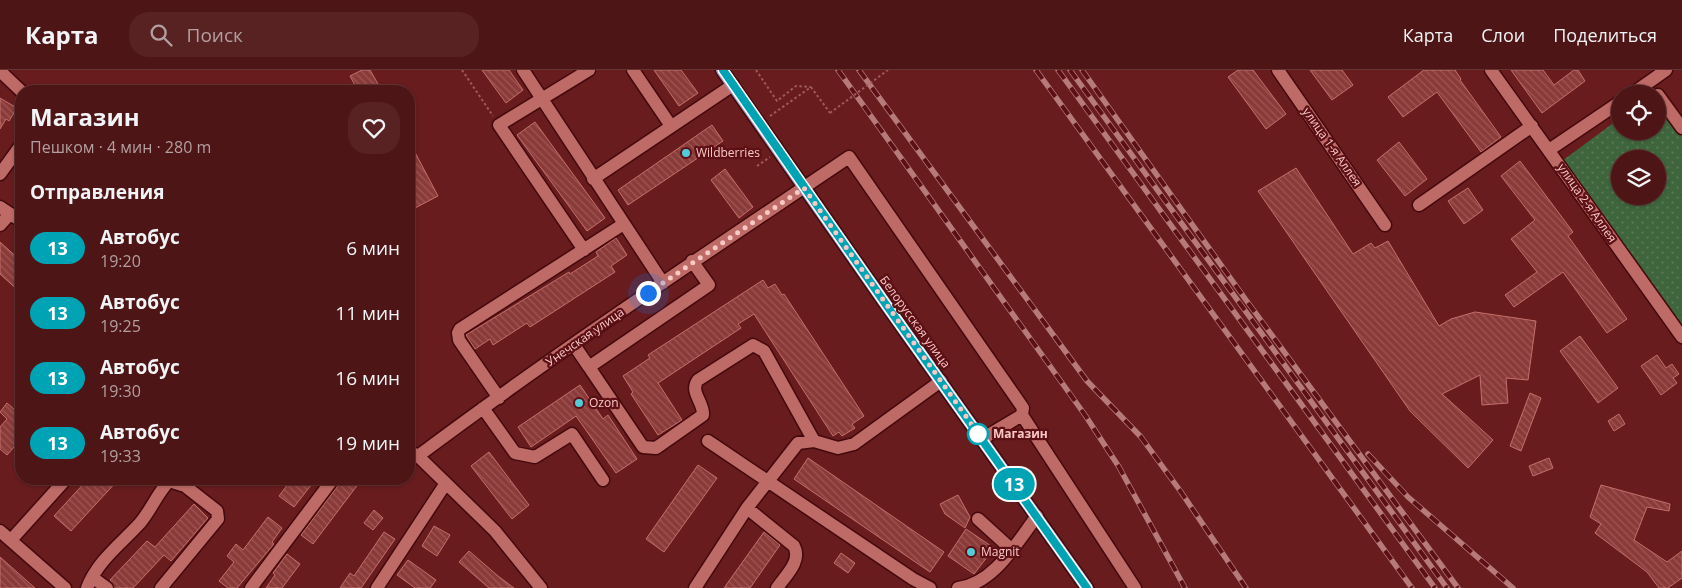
<!DOCTYPE html>
<html lang="ru">
<meta charset="utf-8">
<style>
body{margin:0;font-family:"Open Sans",sans-serif;background:#582223;color:#f1f3f6;height:100vh;display:flex;flex-direction:column;font-size:19px;white-space:nowrap}
*{box-sizing:border-box;margin:0}
p{font-size:16px;color:#b39fa1}
.icon{flex:none;width:28px;height:28px;fill:none;stroke:currentColor;stroke-width:2;stroke-linecap:round;stroke-linejoin:round}
.map{position:relative;flex:1;overflow:hidden}
.details{position:absolute;left:15px;top:15px;width:400px;height:400px;display:flex;flex-direction:column;background:#4e1516;border-radius:20px;box-shadow:0 1px 4px #0004,0 0 0 1px #653435}
.details>*{flex:none}
.badge{padding:0 10px;border-radius:16px;font-size:18px;line-height:32px}
.tools{position:absolute;left:1611px;top:15px;display:grid;gap:10px}
.tools a{display:grid;place-items:center;width:55px;height:55px;border-radius:50%;background:#4e1516;box-shadow:0 1px 4px #0004,0 0 0 1px #653435;font-size:25px}
.you{position:absolute;width:25px;height:25px;margin:-12px;border:4px solid #fff;border-radius:50%;background:#1a73e8;box-shadow:0 0 0 8px #1a73e833}
.map>.badge{position:absolute;translate:-50% -50%;box-shadow:0 0 0 2px #fff}
h2{padding:0 15px;font-size:19px;line-height:45px}
.round{display:grid;place-items:center;flex:none;width:52px;height:52px;border-radius:20px;background:#582223}
.head{display:flex;align-items:center;justify-content:space-between;height:85px;padding:0 15px}
h1{font-size:24px;font-weight:700;line-height:38px}
ul{padding:0;list-style:none}
li{display:flex;align-items:center;gap:15px;height:65px;padding:0 15px}
li div{flex:1}
li b{display:block;font-size:19px}
li em{font-style:normal}
li .badge{min-width:55px;font-weight:700;text-align:center}
header{display:flex;align-items:center;gap:30px;box-sizing:border-box;height:70px;padding:0 25px;background:#4e1516;border-bottom:1px solid #653435}
header strong{font-size:24px}
nav{display:flex;gap:28px;margin-inline-start:auto;font-size:18px}
.search{width:350px;height:45px;background:#582223;display:flex;align-items:center;gap:12px;box-sizing:border-box;padding:0 18px;border-radius:20px;color:#b39fa1;font-size:19px}
.map>svg:first-child{display:block}
</style>
<header>
<strong>Карта</strong>
<div class="search"><svg class="icon" aria-label="search" viewBox="0 0 24 24"><circle cx="10" cy="10" r="6"/><path d="M15 15l6 6"/></svg>Поиск</div>
<nav><a>Карта</a><a>Слои</a><a>Поделиться</a></nav>
</header>
<div class="map">
<svg width="1682" height="518" viewBox="0 0 1682 518">
<defs>
<pattern id="park-dots" width="8" height="8" patternUnits="userSpaceOnUse" patternTransform="scale(1.25)"><rect width="8" height="8" fill="#3f653d"/><path d="M2 2h.1M6 6h.1" fill="none" stroke="#5c7a58" stroke-width="1.8" stroke-linecap="round"/></pattern>
<pattern id="building-back-hatch" width="6" height="6" patternUnits="userSpaceOnUse" patternTransform="scale(1.25)"><rect width="6" height="6" fill="#8a3b39"/><path d="M-1 5l2 2M0 0l6 6M5-1l2 2" fill="none" stroke="#9b5654"/></pattern>
</defs>
<rect width="100%" height="100%" fill="#681c1e"/>
<path fill="url(#park-dots)" fill-rule="evenodd" d="M1658,32L1682,65V256L1562,91L1620,48V61H1658ZM1620,89H1658V126H1620Z"/>
<path fill="url(#building-back-hatch)" stroke="#c56f6b" d="M362,0H370L382,21H358L350,6Z
M482,0H509L523,20L506,33Z
M654,0H681L698,23L679,36Z
M1238,0H1253L1286,44L1266,59L1228,7Z
M1310,0H1342L1353,15L1332,30Z
M1424,0H1455L1461,9L1460,10L1501,67L1481,82L1437,22L1403,47L1388,27Z
M1511,0H1543L1554,15L1574,0H1578L1585,11L1542,43Z
M0,28L17,38L9,51L6,49L0,59Z
M535,52L605,148L587,161L517,65Z
M712,55L723,71L628,135L618,120Z
M409,71L438,126L415,138L409,127Z
M1399,72L1427,109L1405,126L1377,90Z
M1520,91L1573,162L1568,166L1627,249L1607,263L1563,202L1514,237L1505,225L1537,202L1511,169L1535,150L1501,106Z
M1296,98L1353,184L1371,173L1375,178L1388,171L1439,256L1451,249L1475,242L1536,251L1528,310L1506,308L1508,333L1482,335L1480,305L1442,324L1493,370L1468,398L1410,341L1258,121Z
M725,99L753,137L739,148L711,110Z
M1468,118L1483,140L1464,154L1448,131Z
M616,168L627,185L611,196L615,202L530,257L527,253L493,275L490,269L475,279L466,265L569,202L570,204L598,186L596,182Z
M0,172L21,191V223L0,204Z
M763,210L768,218L775,214L782,225L784,224L864,346L852,354L855,358L842,366L839,362L833,366L754,244L738,254L741,258L658,313L682,350L658,365L631,324L633,322L623,306L650,288L648,285Z
M1580,266L1618,318L1598,333L1560,281Z
M1657,285L1666,298L1672,294L1679,304L1673,308L1677,313L1661,325L1641,296Z
M580,315L603,349L608,345L637,389L616,403L576,346L531,377L518,357Z
M1530,323L1541,328L1521,381L1510,376Z
M7,333L15,340L21,334V369L7,385L0,379V357L7,349L0,342Z
M1619,344L1625,354L1614,361L1608,351Z
M489,382L529,435L512,449L471,396Z
M808,388L944,482L930,502L794,409Z
M1549,388L1553,398L1533,406L1529,396Z
M698,395L717,408L664,482L646,469Z
M88,409H119L71,461L54,446Z
M292,409H306L312,414L294,437L279,426Z
M343,409H362L313,474L301,465Z
M1601,415L1670,434L1669,441L1647,437L1634,470L1667,492L1682,481V508L1668,518H1659L1647,502L1595,463L1601,454L1590,447Z
M958,425L970,447L965,458L945,444L940,434Z
M194,434L208,448L171,491L164,485L133,518H115L110,510L147,471L155,477Z
M374,440L383,448L373,460L364,453Z
M268,447L282,458L272,472L274,474L237,518H228L219,511L234,492L227,486L236,474L243,480Z
M434,456L450,465L437,486L422,476Z
M966,459L994,478L974,504L948,486Z
M384,462L395,469L361,518H340L350,503L354,506Z
M764,462L780,475L750,518H724Z
M469,481L498,506L514,518H489L459,492Z
M841,483L855,493L848,503L834,493Z
M287,484L300,494L282,518H266L275,505L273,503Z
M0,487L35,518H0Z
M408,490L436,510L430,518H415L397,505Z"/>
<g fill="none" stroke-linecap="round" stroke-linejoin="round">
<g stroke="#43090c" stroke-width="15">
<path id="minor" d="M523,0L663,213
M633,0L671,56
M1278,0L1385,155
M1491,0L1682,267
M0,1L21,21
M1632,24L1666,0
M1658,25L1682,58
M1549,80L1620,32
M0,104L21,75
M593,109L733,15
M1419,135L1532,56
M0,137L21,151
M0,155L10,144
M584,180L499,55L589,0
M574,275L589,297L709,215L692,191
M589,297L643,377L656,378L703,345C704,332 689,322 698,310L753,275L764,281L814,371
M499,328L459,270L458,263L460,259L622,155
M483,338L515,383L535,387L572,364L603,410
M982,369L1022,345L1135,518
M708,371L913,509L930,518
M409,381L418,386L495,461L541,518
M418,386C558,281 704,185 849,87L1023,338L1022,345
M747,438L794,476C802,491 786,505 777,518
M978,449L1011,479
M0,461L65,518
M11,470L66,409
M92,507L107,518
M87,518C98,490 121,474 140,453C151,440 157,424 169,411L185,416L217,441L218,449L161,518
M251,518L333,409
M377,518L446,413
M695,518L747,438L798,373L814,371L838,378L854,374L941,311
M958,518C994,514 1017,472 1037,446"/>
</g>
<g stroke="#43090c" stroke-width="15">
<path id="major" d="M722,0L887,236L1087,518"/>
</g>
<path stroke="#9d5b5b" stroke-width="2" stroke-dasharray="2.5 2.5" stroke-linecap="butt" d="M462,0L493,46
M756,0L777,31L796,16L811,17
M811,17L830,43
M770,46L811,17
M757,96L770,87"/>
<use href="#minor" stroke="#be6a66" stroke-width="12"/>
<use href="#major" stroke="#9f94bf" stroke-width="12"/>
<g stroke="#b67a79" stroke-width="5.5">
<path id="rail" d="M838,0L1085,345L1119,397L1185,518
M859,0L1087,311L1141,367L1181,422L1246,518
M1036,0L1412,518
M1058,0L1435,518
M1070,0L1447,518
M1082,0L1246,230L1458,518
M1368,384L1408,427L1513,518"/>
</g>
<use href="#rail" stroke="#5c0f14" stroke-width="4" stroke-dasharray="11" stroke-linecap="butt"/>
<path stroke="#9d5b5b" stroke-width="2" stroke-dasharray="2.5 2.5" stroke-linecap="butt" d="M830,43L888,0"/>
</g>
<g fill="none" stroke-linecap="round" stroke-linejoin="round">
<g stroke="#fff" stroke-width="11">
<path id="line" d="M723,0L887,236L1087,518"/>
</g>
<use href="#line" stroke="#00a3b4" stroke-width="8"/>
<path stroke="#f8c8c5" stroke-width="5" stroke-dasharray="0 9" d="M648,223L804,118L982,369L978,364"/>
</g>
<g fill="#52ccd6" stroke="#5c0f14" stroke-width="2">
<circle cx="686" cy="83" r="5"/>
<circle cx="579" cy="333" r="5"/>
<circle cx="971" cy="482" r="5"/>
</g>
<circle fill="#fff" stroke="#00a3b4" stroke-width="2.5" cx="978" cy="364" r="10"/>
<g text-anchor="middle" stroke-width="4.5" stroke-linejoin="round" paint-order="stroke">
<g font-size="12" fill="#f8c8c5" stroke="#5c0f14">
<text transform="translate(1332 77) rotate(55)" y="4">улица 1-я Аллея</text>
<text transform="translate(1587 133) rotate(55)" y="4">улица 2-я Аллея</text>
<text transform="translate(915 252) rotate(54)" y="4">Белорусская улица</text>
<text transform="translate(585 267) rotate(-35)" y="4">Унечская улица</text>
</g>
<g font-size="12" fill="#f8c8c5" stroke="#5c0f14" text-anchor="start">
<text x="696" y="87">Wildberries</text>
<text x="589" y="337">Ozon</text>
<text x="981" y="486">Magnit</text>
</g>
<g font-size="12" font-weight="bold" fill="#f8c8c5" stroke="#5c0f14" text-anchor="start">
<text x="993" y="368">Магазин</text>
</g>
</g>
</svg>
<div class="tools">
<a><svg class="icon" aria-label="locate" viewBox="0 0 24 24"><circle cx="12" cy="12" r="6"/><path d="M12 2v4M12 18v4M2 12h4M18 12h4"/></svg></a>
<a><svg class="icon" aria-label="layers" viewBox="0 0 24 24"><path d="M12 4l9 5-9 5-9-5zM3 14l9 5 9-5"/></svg></a>
</div>
<div class="you" style="left:648px;top:223px"></div>
<b class="badge" style="left:1014px;top:414px;background:#00a3b4;color:#fff">13</b>
<section class="details">
<div class="head"><div><h1>Магазин</h1><p>Пешком · 4 мин · 280 m</p></div><a class="round"><svg class="icon" aria-label="heart" viewBox="0 0 24 24"><path d="M12 20l-8-8c-3-5 5-10 8-4 3-6 11-1 8 4z"/></svg></a></div>
<h2>Отправления</h2>
<ul>
<li><span class="badge" style="background:#00a3b4;color:#fff">13</span><div><b>Автобус</b><p>19:20</p></div><em>6 мин</em></li>
<li><span class="badge" style="background:#00a3b4;color:#fff">13</span><div><b>Автобус</b><p>19:25</p></div><em>11 мин</em></li>
<li><span class="badge" style="background:#00a3b4;color:#fff">13</span><div><b>Автобус</b><p>19:30</p></div><em>16 мин</em></li>
<li><span class="badge" style="background:#00a3b4;color:#fff">13</span><div><b>Автобус</b><p>19:33</p></div><em>19 мин</em></li>
</ul>
</section>
</div>
